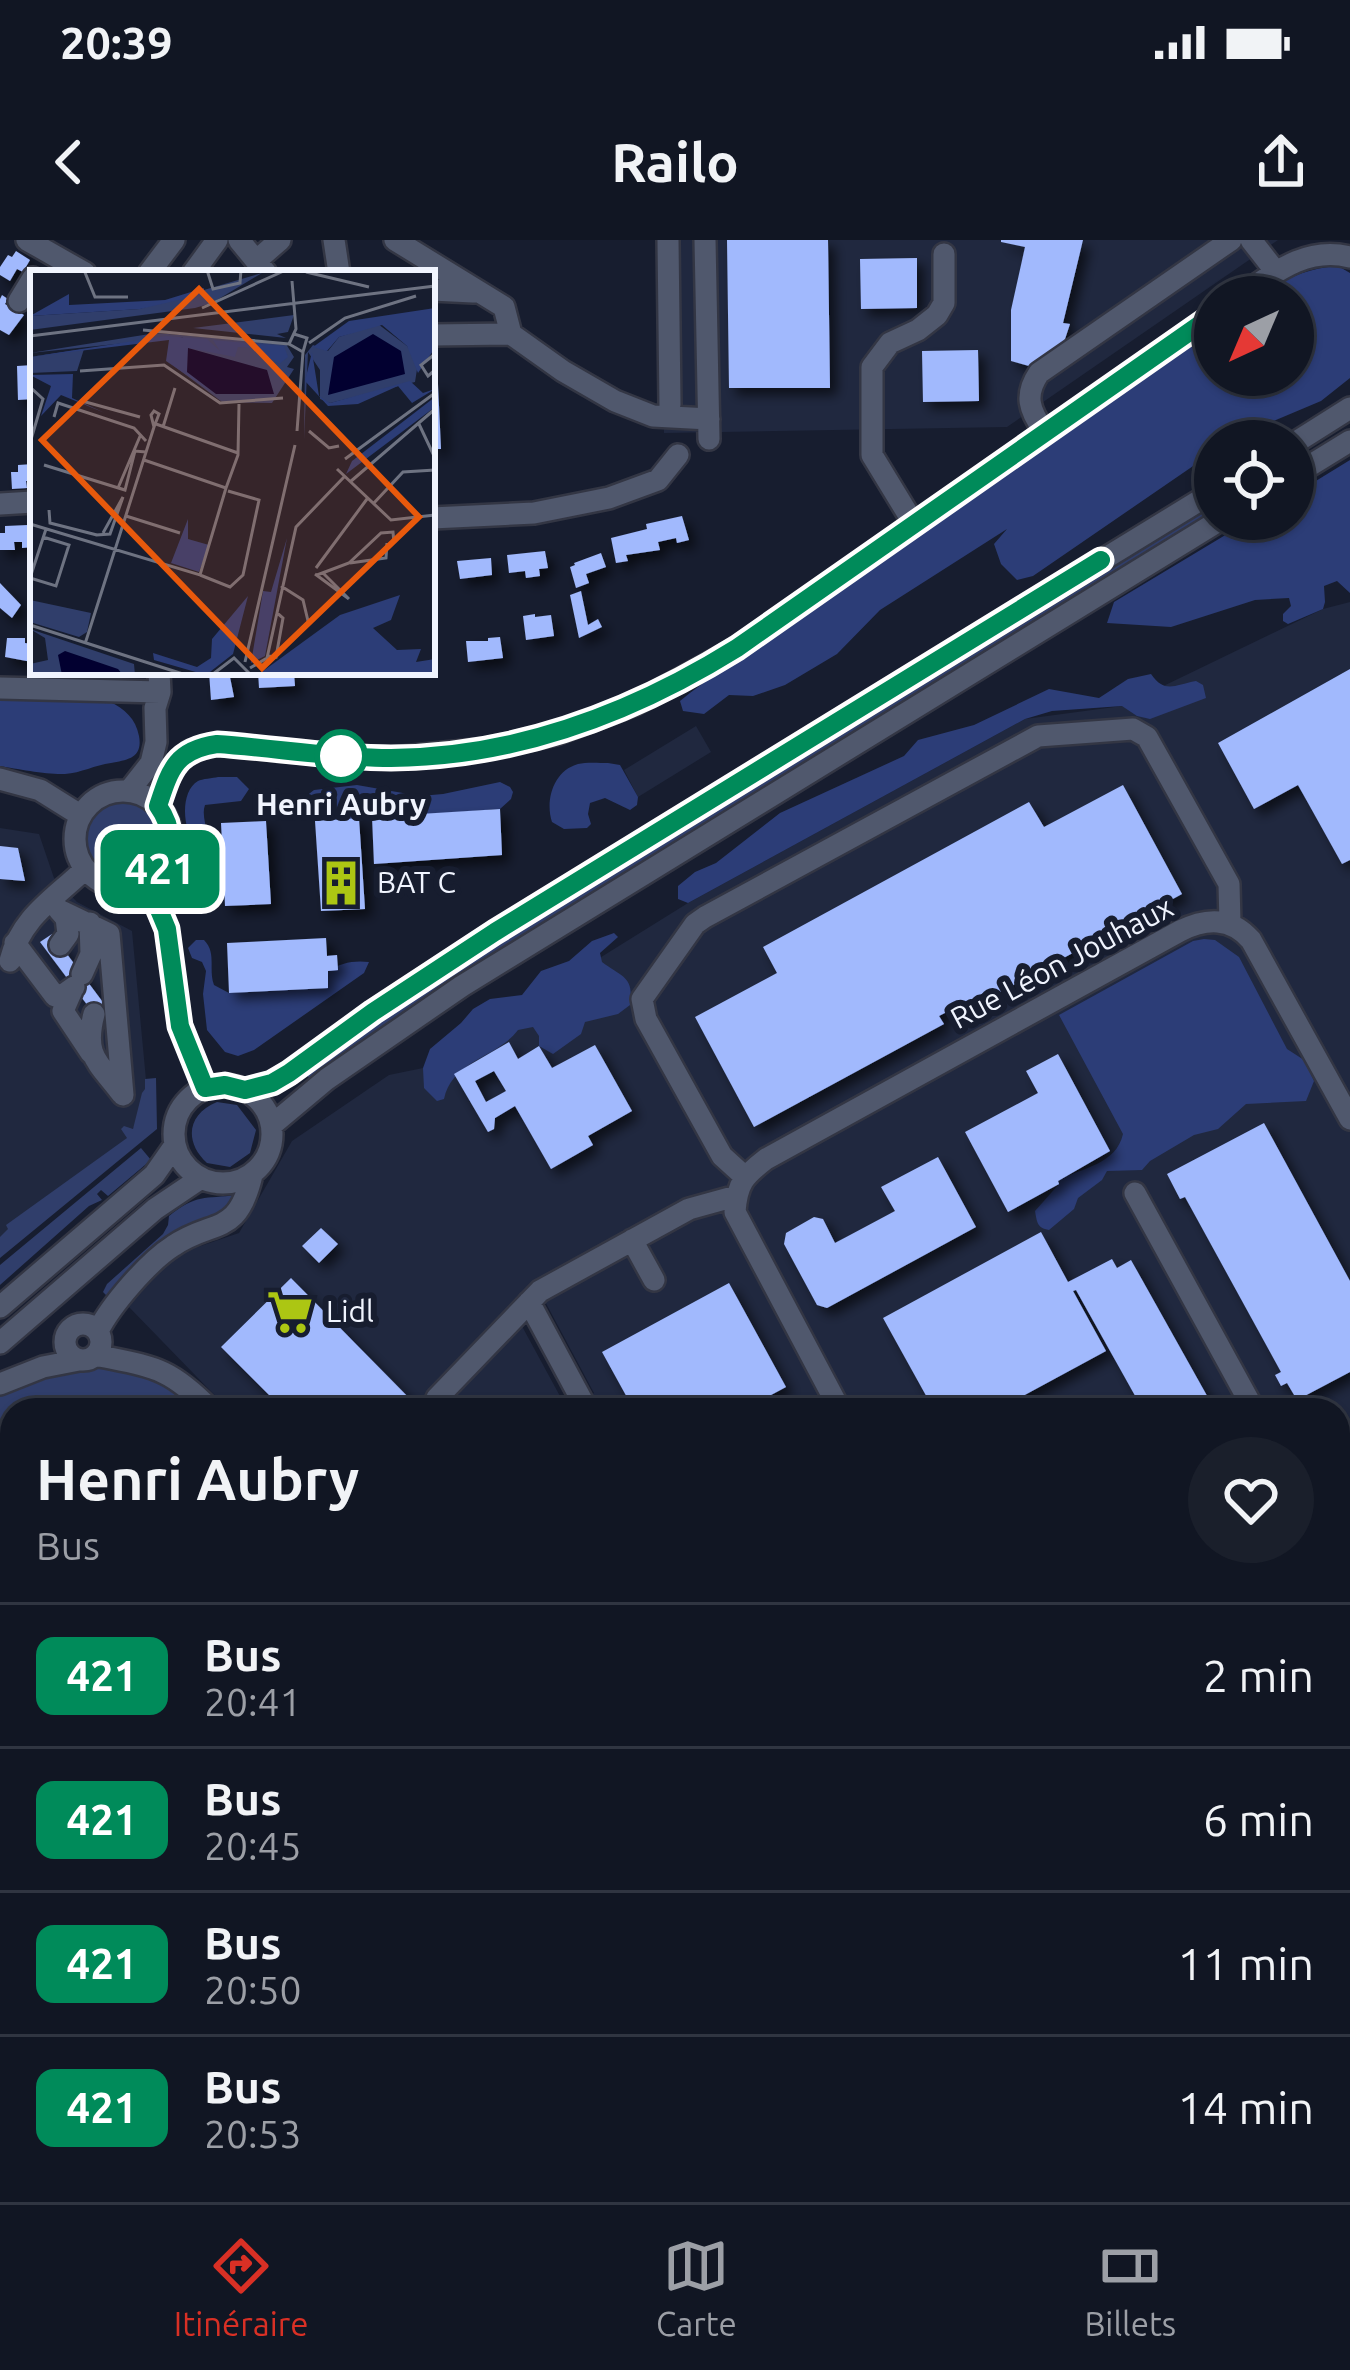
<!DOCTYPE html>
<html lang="fr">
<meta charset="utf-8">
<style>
body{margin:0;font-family:Ubuntu,sans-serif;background:#1a1f2b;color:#f1f3f6;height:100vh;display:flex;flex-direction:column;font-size:45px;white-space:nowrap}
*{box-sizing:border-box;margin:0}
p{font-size:39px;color:#9c9fa6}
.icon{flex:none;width:66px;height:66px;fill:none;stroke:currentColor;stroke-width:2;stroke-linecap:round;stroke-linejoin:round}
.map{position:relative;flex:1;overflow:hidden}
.drawer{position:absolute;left:0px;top:1158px;width:1350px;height:804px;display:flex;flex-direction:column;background:#111623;border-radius:36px 36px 0 0;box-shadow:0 3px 9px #0004,0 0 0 3px #303541}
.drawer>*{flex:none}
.badge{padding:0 24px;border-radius:18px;font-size:42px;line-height:78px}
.needle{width:78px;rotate:224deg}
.buttons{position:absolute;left:1194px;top:36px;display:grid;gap:24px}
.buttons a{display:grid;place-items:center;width:120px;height:120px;border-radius:50%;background:#111623;box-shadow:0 3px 9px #0004,0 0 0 3px #303541;font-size:60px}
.map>.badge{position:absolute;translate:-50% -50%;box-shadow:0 0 0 6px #fff}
.round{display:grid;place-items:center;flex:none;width:126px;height:126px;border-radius:63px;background:#1a1f2b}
.headline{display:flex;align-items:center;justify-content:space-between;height:204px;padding:0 36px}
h1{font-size:57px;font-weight:600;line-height:90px}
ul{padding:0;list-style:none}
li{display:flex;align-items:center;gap:36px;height:144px;padding:0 36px;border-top:3px solid #303541}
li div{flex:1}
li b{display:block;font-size:45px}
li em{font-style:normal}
li .badge{min-width:132px;font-weight:700;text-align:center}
.status{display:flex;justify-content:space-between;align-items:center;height:84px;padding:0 60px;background:#111623;direction:ltr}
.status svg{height:33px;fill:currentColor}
header{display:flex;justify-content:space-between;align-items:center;height:156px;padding:0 36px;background:#111623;font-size:54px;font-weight:600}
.dock{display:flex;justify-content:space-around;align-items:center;height:168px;border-top:3px solid #303541;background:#111623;font-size:33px;color:#9c9fa6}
.dock a{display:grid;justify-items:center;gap:6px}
.dock .selected{color:#d93025}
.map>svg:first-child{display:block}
</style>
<div class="status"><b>20:39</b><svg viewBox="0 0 49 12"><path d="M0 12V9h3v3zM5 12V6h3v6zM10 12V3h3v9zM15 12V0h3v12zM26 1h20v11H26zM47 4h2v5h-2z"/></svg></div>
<header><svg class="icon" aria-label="back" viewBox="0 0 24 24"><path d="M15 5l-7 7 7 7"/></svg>Railo<svg class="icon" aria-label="share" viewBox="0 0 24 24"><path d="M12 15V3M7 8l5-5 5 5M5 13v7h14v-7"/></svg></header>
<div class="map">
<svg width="1350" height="1962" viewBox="0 0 1350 1962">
<defs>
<filter id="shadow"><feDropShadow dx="7" dy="7" stdDeviation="6" flood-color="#0009"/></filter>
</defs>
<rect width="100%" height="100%" fill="#171d2f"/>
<path fill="#20283f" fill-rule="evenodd" d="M660,0H1278L1007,187L664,193Z
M1350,362V1962H464L449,1950H1338V1170H229L128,1066L177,1014L239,993L292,901L389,835L423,828L688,663L1025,479L1122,466L1323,369ZM534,1041L594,1153L567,1169L511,1066Z
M696,486L711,512L638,557L624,530Z
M0,588L39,594L54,638L77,662L132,691L148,861L128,898L0,1004Z"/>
<path fill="#303e6b" d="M1215,262V273L561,672L435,753L310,839L304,832L491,705Z
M86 599a37 37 0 1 1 74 0a37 37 0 1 1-74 0Z
M156,838L157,889L0,1018V997L8,989L6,985L127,898L121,889L124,886L133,889L142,853L145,849V839Z
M217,862L237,865L256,890L250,913L230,927L207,923C184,902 187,874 217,862Z
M141,908L151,920L108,956L101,950L97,954L102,960L89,966L0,1045V1025Z
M236,955L232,967L108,1057L103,1052L107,1044L163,994L168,985L169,976C196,954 205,959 236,955Z
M76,1126L121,1130L164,1139L199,1170H12V1485L0,1471V1152Z
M49,1950H192L209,1962H70Z"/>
<path fill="#2c3d77" d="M1338,26L1350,33V138L1321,161L1269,183L1243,201H1215V211L1033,336L1017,340L1001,324L994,304L1007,289L880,370L837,414L785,445L753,456L729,455L704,474L683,471L680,461C724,425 775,397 820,361L1215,88V135H1293V57H1259C1285,39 1306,28 1338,26Z
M1350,220V353L1337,341L1324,346L1325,362L1323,369L1288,384L1283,381V374L1291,366L1289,358L1255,360L1171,387L1107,383L1114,362L1252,279H1293V255Z
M1151,434C1165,454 1174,445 1196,441L1203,445L1206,458L1150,479L1137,476L1122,466L1052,471L1025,479L688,663L678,659V646L695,632L716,623L780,573L904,516L918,500L974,485L1049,449L1099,458L1128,439Z
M0,460L110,462C124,468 136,479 139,496C143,518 128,520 111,523C95,525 81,533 65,534C49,535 17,529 0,526Z
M608,523L620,525L638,557L637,565L630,570L605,558L590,563L588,574L591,584L587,588L564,589L552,582C545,561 553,531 578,524C586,522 599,523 608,523Z
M218,537H237L249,549L241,561L205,565C201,576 208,587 206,598L196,605C183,592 179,552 198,541C202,539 213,538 218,537Z
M500,542L510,547L513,552L511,559L500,569C462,571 334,587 306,573L304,567L305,557L314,550L357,545L420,556L443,554Z
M614,693L618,697L600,713L602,722C623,738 634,736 630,765L618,774L585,782L581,794L553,814L539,806V796L533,787L518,790C497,818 452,820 444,859L437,861L424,848L423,828L430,809L461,783L473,769L490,759L522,755L541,731L569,721L592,701Z
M1204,699L1215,700L1239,717L1287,809L1304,820L1314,841L1306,861L1246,864L1218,889L1194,895L1150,921L1142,930L1107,931L1102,940L1078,958L1074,969L1049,990C1037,988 1037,982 1035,971L1059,944L1058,941C1082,927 1116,925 1123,894L1059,775L1193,701Z
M196,700H204C217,713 208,729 214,745L229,753L328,748V731C340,723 354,720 369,722L364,733L254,810L238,816L225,812L207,790L203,754L206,731L202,722L192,718L188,708Z"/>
<path fill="#a1b9fd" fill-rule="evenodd" filter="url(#shadow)" d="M727,0H828L830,148H729Z
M1001,0H1083L1063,83L1070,84L1065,99L1062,103L1029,126L1011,121V70L1025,7L1001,2Z
M16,11L30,20L23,32L17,29L10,41L0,35V27L8,15L12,17Z
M917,18V68L861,69L860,19Z
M2,55L8,59L5,64L24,75L9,95L0,90V59Z
M978,110L979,161L923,162L922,111Z
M33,125V159L18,160L17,126Z
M432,144H438L441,209H432Z
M33,224V241H26L27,248L12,249L11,232H18V225Z
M682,276L689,300L677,303L676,298L658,302L660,310L626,315L628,321L616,323L611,298L647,289L646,284Z
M28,285V291H33V307L22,308V302H14L15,310H0V293H5V286Z
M545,311L548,328L539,329L540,336L526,338L525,331L509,333L507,315Z
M601,313L606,327L586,334L589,343L576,348L570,327L575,325L574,323Z
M491,318L492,335L460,339L457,321Z
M0,343L21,365L12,378L0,368Z
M581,351L588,385L598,379L602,387L579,398L570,355Z
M535,374V377L551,375L554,396L526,400L523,376Z
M500,397L503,418L468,422L466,401H488V398Z
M7,398H25V403L32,404V422L5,417Z
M1350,429V620L1342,624L1298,545L1254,569L1218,503Z
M209,432H229L234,457L211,460Z
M258,432H294L295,446L259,448Z
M1123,545L1182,654L995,755L991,749L939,776L944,784L754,887L695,777L777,733L763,707L1029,562L1044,587Z
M500,569L502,615L374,624L372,577Z
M359,578L365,669L321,671L315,581Z
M266,581L271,664L225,666L221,583Z
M0,606L18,608L25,641L0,639Z
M52,694L111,773L100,782L40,702Z
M326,698L327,716L337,715L338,730L328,731V748L229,753L227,703Z
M509,802L518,819L539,806L552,828L595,805L632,871L588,896L593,905L551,929L515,866L495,878L494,889L488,892L454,834ZM494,831L506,851L486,862L475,841Z
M1058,814L1110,911L1058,941L1059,944L1008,972L965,892L1038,853L1026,831Z
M1264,883L1350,1041V1132L1297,1160L1287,1143L1281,1146L1275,1135L1281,1132L1185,957L1180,959L1167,934Z
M938,917L976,987L827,1068L817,1065L784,1004L786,993L814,977L823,979L835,1003L895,971L881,947Z
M321,988L338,1004L319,1023L302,1006Z
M1041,992L1068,1042L1112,1019L1117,1028L1131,1020L1215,1170H1143L1076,1050L1073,1051L1106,1111L997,1170H934L883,1078Z
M291,1038L415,1164L408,1170H284L221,1107Z
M729,1043L786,1147L743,1170H634L602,1112Z
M1350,1395V1607L1338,1585V1402Z
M1338,1711L1350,1733V1924L1338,1931Z
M743,1950H941L920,1962H750Z
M1133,1950H1303L1281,1962H1140Z"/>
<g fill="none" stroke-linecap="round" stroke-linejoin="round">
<g stroke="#333644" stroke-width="26">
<path id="minor" d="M27,0L85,33
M239,0L266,33
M334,0L339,33
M395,0L504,67L511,94
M668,0L670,165
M705,0L709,199
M1251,0L1276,32
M257,20L280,0
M149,33L174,0
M193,33L217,0
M432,50L473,52
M1239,57C1274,33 1306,6 1350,17
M19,61L33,38
M432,95L511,94L563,131L615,161L653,176L709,179
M1044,191C1029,170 1024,155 1039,133L1231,0
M1293,204L1350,168
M1293,236L1350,201
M0,264L33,262
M432,278L534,273L609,258L658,240L678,215
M914,284L872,215V127L890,103L918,90L937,75L944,63V14
M0,448L160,452
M170,529L190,511L217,504L348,517L392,518L486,509L556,494L635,464L737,408L1215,74
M0,539L40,550L80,575
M75 599a48 48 0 1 1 96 0a48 48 0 1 1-96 0Z
M129,551L151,523L156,502L155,468L160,452L159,432
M144,643L157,665L167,689L180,786L205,848
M51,660L59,670L109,694L123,855
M59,670L66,678L68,694L60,705
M15,703L55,756L60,757L74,747
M10,721C21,677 54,659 85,629
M82,734L91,714L90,683
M73,748L63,771L91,813
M94,774C83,816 98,822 122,854
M174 894a49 49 0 1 1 98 0a49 49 0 1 1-98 0Z
M245,850L272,843L289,833L373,772L495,692L1215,251
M272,885L327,839L462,746L1222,279
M744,936L722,916L646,779L642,759L695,684L705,677L1038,496L1133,489L1147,497L1229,644L1230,683
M1135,953L1254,1170
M632,1000L654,1040
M529,1062L587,1170
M0,1067L154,935L175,905
M65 1102a18 18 0 1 1 36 0a18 18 0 1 1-36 0Z
M98,1091C111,1065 148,1022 173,1006C214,978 237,998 252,935
M0,1103L155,969L201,938
M95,1115C153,1127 168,1126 211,1170
M0,1144L43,1127L79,1120
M433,1170L437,1158L540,1051L689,969L736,956
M840,1170L735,972C737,943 744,936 766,919L1180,691C1206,678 1231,677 1251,700L1350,879
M1338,1244L1350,1237
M1338,1308L1350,1301
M1338,1355L1350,1351
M1338,1643L1350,1664
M680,1950L694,1962
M999,1950L1005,1962
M1062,1950L1066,1962"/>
</g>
<g stroke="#333644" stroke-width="34">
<path id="highway" d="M0,1561L12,1575
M0,1702L12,1711
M0,1761L12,1770
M0,1829L12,1834
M212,1950L229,1962
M252,1950L267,1962
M332,1950L349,1962
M365,1950L376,1962"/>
</g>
<use href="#minor" stroke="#50586d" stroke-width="21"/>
<use href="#highway" stroke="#5b79e3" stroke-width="30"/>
</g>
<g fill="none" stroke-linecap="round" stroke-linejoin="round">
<g stroke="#fff" stroke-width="27">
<path id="line" d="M1101,320L495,692L373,772L289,833L272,843L245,850L225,845L205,848L180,786L167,689L157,665L143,643C172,623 178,594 158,566C170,530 175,510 217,504C275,508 333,518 391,518C517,517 631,474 737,408L1215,74"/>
</g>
<use href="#line" stroke="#008b5a" stroke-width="18"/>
</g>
<defs>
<g id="building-bare" transform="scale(3.6)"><path d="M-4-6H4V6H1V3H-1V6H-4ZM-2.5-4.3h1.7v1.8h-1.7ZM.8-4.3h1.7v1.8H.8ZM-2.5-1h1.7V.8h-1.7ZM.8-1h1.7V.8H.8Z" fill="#acc613" stroke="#171d2f" stroke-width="2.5" paint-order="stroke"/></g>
<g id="supermarket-bare" transform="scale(3.6)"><path d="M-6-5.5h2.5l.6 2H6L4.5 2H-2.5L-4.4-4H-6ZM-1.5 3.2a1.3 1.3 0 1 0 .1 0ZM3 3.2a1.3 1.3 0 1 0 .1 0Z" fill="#acc613" stroke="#171d2f" stroke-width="2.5" paint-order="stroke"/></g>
</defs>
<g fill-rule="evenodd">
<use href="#building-bare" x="341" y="643"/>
<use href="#supermarket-bare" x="290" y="1072"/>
</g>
<circle fill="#fff" stroke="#008b5a" stroke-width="6" cx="341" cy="516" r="24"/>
<g text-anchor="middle" stroke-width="12" stroke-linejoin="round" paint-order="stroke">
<g font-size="30" font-weight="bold" fill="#f0f4fe" stroke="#171d2f">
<text x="341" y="575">Henri Aubry</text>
</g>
<g font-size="30" fill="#f0f4fe" stroke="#171d2f" text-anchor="start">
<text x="377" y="653">BAT C</text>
<text x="326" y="1082">Lidl</text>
</g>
<g font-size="30" fill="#f0f4fe" stroke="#171d2f">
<text transform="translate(1062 723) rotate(-28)" y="10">Rue Léon Jouhaux</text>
</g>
</g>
<g transform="translate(30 30)">
<rect width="405" height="405" fill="#171d2f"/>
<path d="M232,3L182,33L165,38L0,60V46L109,39ZM264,45L258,62L247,64L256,68L163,58ZM348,54L377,76L388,93L385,112L300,133L290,129V100L278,82L274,170L275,85L283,75L298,81L309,67ZM126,63L256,74L264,87L257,97L264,99L242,133L192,132L144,96L153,67L0,83ZM54,79L47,101L0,103V87ZM0,330L61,343L57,362L49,367L0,352ZM0,359L104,394L105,405H0V394L18,390L15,368Z" fill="#303e6b"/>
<path d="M174,18V24L110,39L0,46L39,24V35L135,30ZM405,38V78L388,103L377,76L352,55L309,67L297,81L283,77L319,51ZM136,66L177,69L190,81L183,70L254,76L258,87L249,94L224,78L208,77L205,87L158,78L157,102L186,125L136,91L139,70L0,87ZM282,82L289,126L300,133L380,111L393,123L405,119L382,133L368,116L328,134L298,136L275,111ZM43,104L42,128L75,143L31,125L11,146L21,116L0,105ZM405,127V137L316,204L322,191ZM158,249V269L179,275L169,302L141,293ZM257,268L235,386L221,393L233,321L241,322ZM370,325L361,350L343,358L367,380L391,379L386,392L405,389V405L229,404L310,345ZM218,326L203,384L176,405L124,390L123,383L167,397L181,388L182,369Z" fill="#2c3d77"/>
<path d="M343,64L371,81L375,104L298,125L304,87ZM158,78L237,100L244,124H186L157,102ZM35,381L88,399L93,405H32L28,385Z" fill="#020030"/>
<path fill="none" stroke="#6e7382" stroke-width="3" d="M54,0L65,27H98M177,0L183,19L210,13L211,0M276,2L339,17M262,11L266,59L259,74L273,82L277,68L264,64M172,38L256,0M113,60L259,74M0,66L405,16M279,73L315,48L386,26M405,84L391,95L398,106L405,100M50,101L134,95L190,133L253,128M0,117L13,129L0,173M52,131L110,147M124,141L129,144L124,157L121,145ZM24,147L28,133L104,158L116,171M388,152L405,188M126,154L208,183M133,157L145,118M267,161L273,82M279,161L299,178L309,176M315,189L405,123M14,195L95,220L105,181L116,182M307,199L361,250L405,245M320,212L405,139M88,218L111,164M196,218L208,185L209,134M343,234L373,202L405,200M19,240L20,253L67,265M96,246L150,263M0,254L170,305L196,218L114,190M66,265L80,264L93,227L73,263M13,267L39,275L26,316L0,308L16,259M320,293L356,288L357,273M286,298L337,229M293,303L319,329M285,304L319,329M170,305L200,317L213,305L229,230L198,221M287,305L319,293L351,263L363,262L364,273M251,316L273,330L278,351M0,355L156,405M55,374L124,157M238,386L246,387L253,348L246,342M215,392L265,175M220,398L237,388L266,257L315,206M183,404L204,388L221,405"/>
<path fill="#e8590c" fill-opacity="0.15" stroke="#e8590c" stroke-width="6" d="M169,19L389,247L232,398L12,170Z"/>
<rect width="405" height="405" fill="none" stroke="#f0f4fe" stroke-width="6"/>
</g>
</svg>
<div class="buttons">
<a><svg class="needle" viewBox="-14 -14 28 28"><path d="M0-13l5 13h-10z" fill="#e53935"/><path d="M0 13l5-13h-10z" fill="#9c9fa6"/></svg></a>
<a><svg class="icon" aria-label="locate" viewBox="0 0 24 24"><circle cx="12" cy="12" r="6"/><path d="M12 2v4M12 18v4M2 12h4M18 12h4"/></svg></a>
</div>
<b class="badge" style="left:160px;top:629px;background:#008b5a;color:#fff">421</b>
<section class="drawer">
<div class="headline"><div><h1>Henri Aubry</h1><p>Bus</p></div><a class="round"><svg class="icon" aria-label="heart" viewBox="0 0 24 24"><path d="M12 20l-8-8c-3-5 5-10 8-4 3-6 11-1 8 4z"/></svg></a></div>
<ul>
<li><span class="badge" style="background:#008b5a;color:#fff">421</span><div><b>Bus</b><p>20:41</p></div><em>2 min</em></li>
<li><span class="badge" style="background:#008b5a;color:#fff">421</span><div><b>Bus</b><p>20:45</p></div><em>6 min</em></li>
<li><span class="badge" style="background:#008b5a;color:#fff">421</span><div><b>Bus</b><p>20:50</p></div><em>11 min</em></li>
<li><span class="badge" style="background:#008b5a;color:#fff">421</span><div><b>Bus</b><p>20:53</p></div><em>14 min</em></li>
</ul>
</section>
</div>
<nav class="dock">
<a class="selected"><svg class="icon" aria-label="directions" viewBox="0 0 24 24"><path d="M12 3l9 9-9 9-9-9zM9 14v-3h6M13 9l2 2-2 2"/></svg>Itinéraire</a>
<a><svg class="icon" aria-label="map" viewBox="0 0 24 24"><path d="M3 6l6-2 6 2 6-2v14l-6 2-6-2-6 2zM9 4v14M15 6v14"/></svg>Carte</a>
<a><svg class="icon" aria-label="tickets" viewBox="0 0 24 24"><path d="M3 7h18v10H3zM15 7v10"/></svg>Billets</a>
</nav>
